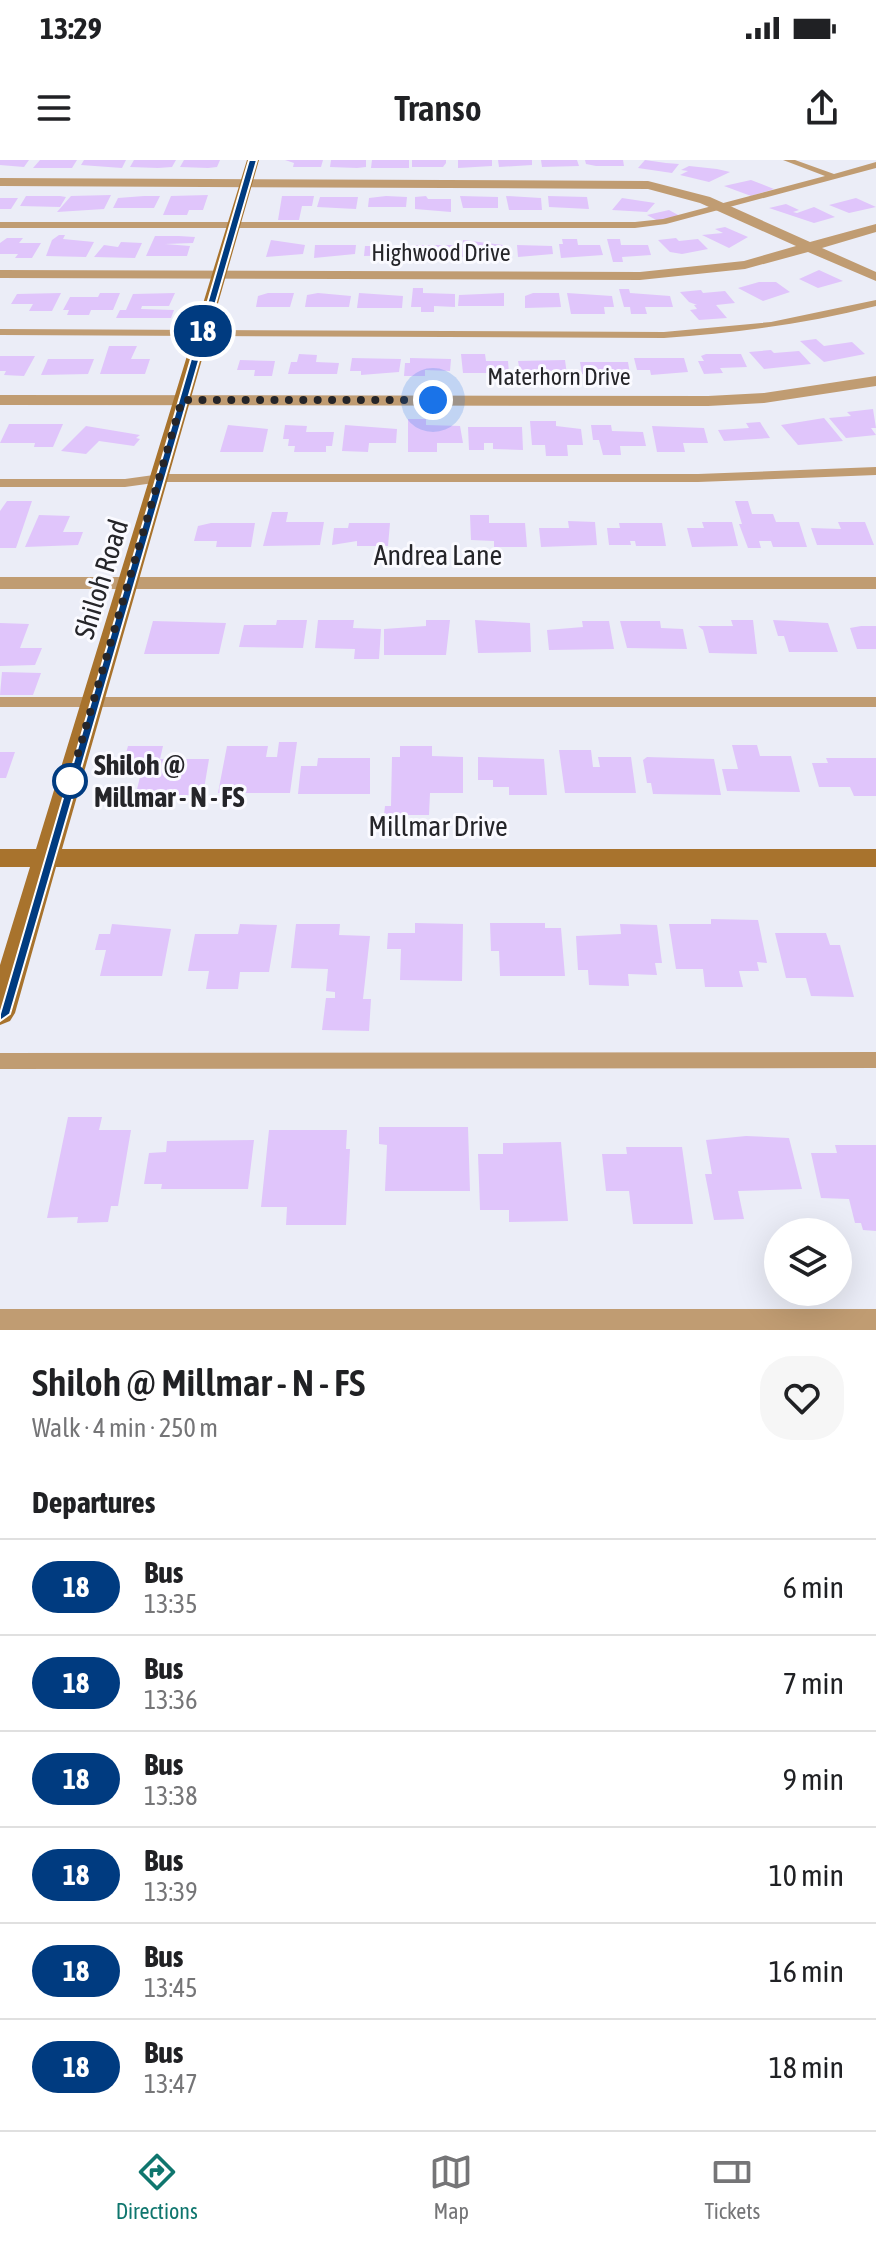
<!DOCTYPE html>
<meta charset="utf-8">
<style>
body{margin:0;font-family:"Asap Condensed",sans-serif;background:#f6f6f6;color:#202124;height:100vh;display:flex;flex-direction:column;font-size:30px;white-space:nowrap}
*{box-sizing:border-box;margin:0}
p{font-size:26px;color:#757577}
.icon{flex:none;width:44px;height:44px;fill:none;stroke:currentColor;stroke-width:2;stroke-linecap:round;stroke-linejoin:round}
.map{position:relative;height:1170px;overflow:hidden}
.sheet{display:flex;flex-direction:column;background:#fff;flex:1}
.sheet>*{flex:none}
.badge{padding:0 16px;border-radius:26px;font-size:28px;line-height:52px}
.fabs{position:absolute;left:764px;top:1058px;display:grid;gap:16px}
.fabs a{display:grid;place-items:center;width:88px;height:88px;border-radius:50%;background:#fff;box-shadow:0 8px 32px #0002;font-size:40px}
.you{position:absolute;width:40px;height:40px;margin:-20px;border:6px solid #fff;border-radius:50%;background:#1a73e8;box-shadow:0 0 0 12px #1a73e833}
.map>.badge{position:absolute;translate:-50% -50%;box-shadow:0 0 0 4px #fff}
h2{padding:0 32px;font-size:30px;line-height:72px}
.round{display:grid;place-items:center;flex:none;width:84px;height:84px;border-radius:32px;background:#f6f6f6}
.headline{display:flex;align-items:center;justify-content:space-between;height:136px;padding:0 32px}
h1{font-size:38px;font-weight:600;line-height:60px}
ul{padding:0;list-style:none}
li{display:flex;align-items:center;gap:24px;height:96px;padding:0 32px;border-top:2px solid #e0e0e0}
li div{flex:1}
li b{display:block;font-size:30px}
li em{font-style:normal}
li .badge{min-width:88px;font-weight:700;text-align:center}
.status{display:flex;justify-content:space-between;align-items:center;height:56px;padding:0 40px;background:#fff;direction:ltr}
.status svg{height:22px;fill:currentColor}
header{display:flex;justify-content:space-between;align-items:center;height:104px;padding:0 32px;background:#fff;font-size:36px;font-weight:600}
.menu{display:flex;justify-content:space-around;align-items:center;height:112px;border-top:2px solid #e0e0e0;background:#fff;font-size:22px;color:#757577}
.menu a{display:grid;justify-items:center;gap:4px}
.menu .selected{color:#0f766e}
.map>svg:first-child{display:block}
</style>
<div class="status"><b>13:29</b><svg viewBox="0 0 49 12"><path d="M0 12V9h3v3zM5 12V6h3v6zM10 12V3h3v9zM15 12V0h3v12zM26 1h20v11H26zM47 4h2v5h-2z"/></svg></div>
<header><svg class="icon" aria-label="menu" viewBox="0 0 24 24"><path d="M4 6h16M4 12h16M4 18h16"/></svg>Transo<svg class="icon" aria-label="share" viewBox="0 0 24 24"><path d="M12 15V3M7 8l5-5 5 5M5 13v7h14v-7"/></svg></header>
<div class="map">
<svg width="876" height="1170" viewBox="0 0 876 1170">
<rect width="100%" height="100%" fill="#ebedf7"/>
<path fill="#e0c5fb" d="M0,0H29L24,7L0,5Z
M40,0H77L72,8H33Z
M84,0H126L122,8L81,5Z
M134,0H176L172,7L158,8L130,7Z
M184,0H220L217,7L208,8L180,7Z
M285,0H323L321,7H293L294,3Z
M331,0H366V7L357,8L330,7Z
M372,0H409V8H371Z
M412,0H446V3L443,7H412Z
M458,0H492V6L458,8Z
M498,0H532V5L499,7Z
M541,0H577L579,6L542,7Z
M585,0H623L624,6H596L586,4Z
M645,0L666,3L679,4L672,13L638,8Z
M689,6L717,9L730,12L709,22L680,15L688,11L681,10Z
M751,20L774,29L751,36L724,26Z
M111,35L104,49L57,52L71,36Z
M208,35L203,50H189L187,55H163L171,36Z
M26,36H60L66,37L60,47L20,46Z
M144,36H160L154,48H113L118,38Z
M282,36H314L312,46H302L299,60H278Z
M386,36L407,37L406,47H368L369,38Z
M426,36L428,39H451V52L415,49V37Z
M460,36L498,37V48H463Z
M506,36L541,38L542,50H509Z
M548,36L587,37L589,49L549,47Z
M320,37H358L356,49L317,47Z
M0,38H18L11,49H0Z
M622,38L655,43L647,52L612,50Z
M856,38L876,47L849,53L829,45Z
M786,44L799,50L793,52L797,53L814,47L835,57L814,63L769,48Z
M669,50L680,56L658,61L647,55Z
M725,67L748,77L729,88L702,75L723,73L715,69Z
M59,75H65L63,79L94,82L86,97L46,96L52,80Z
M155,76H179L195,77L193,83L165,84L190,86L187,96H146Z
M7,78H23L19,83H41L32,98H15L18,94H0V83Z
M676,78L679,81L698,79L708,89L682,94L670,92L658,80Z
M562,79H577L578,85H600L603,95L561,98L559,84H563Z
M607,79H620L621,85H648L651,95L622,97L623,102H613Z
M271,80L305,85L303,94L266,97Z
M463,80L503,85V95L462,97Z
M121,82L142,83L135,98L94,97L104,85L118,87Z
M315,85H356L355,94L314,98Z
M413,85H455V96L421,98V94H413Z
M517,85L552,86L553,94L518,97Z
M365,86H406L405,95L364,96Z
M819,110L843,121L818,128L799,119Z
M759,122H776L790,132L763,141L738,128Z
M413,128H423V133L455,134V147L434,146V152H421V147H411Z
M619,129H629L630,133L670,136L673,147H645L647,154H631L630,147H624Z
M701,130L703,133L725,131L735,143L716,145L727,158L699,160L690,150L697,149L694,145H697L689,142L680,132Z
M61,133L52,151H29L33,144H11L17,134Z
M100,133H120L113,150H91L89,155H67L69,150H63L70,137H98Z
M175,133L169,146H142L141,149L174,150L171,158H116L120,150H126L133,134Z
M268,133H294L290,147H256L258,136Z
M318,133L351,136L349,147H305L307,135Z
M359,133L403,136L402,148H357Z
M504,133V146H458L459,135Z
M533,133H559L561,147L525,148V136Z
M567,133L612,136L614,147H604L605,154H571Z
M816,179L824,186L852,182L865,194L824,202L800,181Z
M109,186H137L131,199H150L145,214H100Z
M771,190L774,193L799,191L811,204L764,209L749,192Z
M299,194L317,195L316,202L339,203L337,214H288L291,202H297Z
M461,194H485L486,201H508L509,213H463Z
M706,194H741L747,207L720,208L723,213L704,214L698,201H704L701,196Z
M0,196H35L24,216L4,215L6,211H0Z
M352,198L401,199L399,212L361,215V211H350Z
M410,198L451,199L450,211L425,210V216H404L405,203H410Z
M634,198H684L688,212L651,215L650,210H637Z
M48,199H94L88,214L41,215Z
M240,200L275,201L272,216H254L255,210H237Z
M565,200L567,215L520,212L518,201Z
M580,202H628L630,214H582Z
M873,249L876,268H871L876,275L846,278L829,258L851,256L847,252Z
M824,258L843,281L798,285L781,265Z
M408,259H426V265L460,266L463,283H437V292H408Z
M530,261H556V266L581,269L583,285H567L568,296H546L545,285H532Z
M760,262L770,278L724,281L718,270L749,268L746,263Z
M9,264H63L53,287H34L35,283H0Z
M228,265L268,269L263,292H220Z
M285,265L307,266L306,272H334L332,286H326V292H294L295,286H288L289,279H283Z
M345,265L397,269L396,283H369L368,292L342,291Z
M591,265H611L612,271L643,272L646,286H620L621,295H603L599,280H593Z
M86,266L140,275L136,278L140,279L134,286L99,281L86,294L61,291Z
M652,266L704,268L708,283H683L685,292H657Z
M468,267H522L523,290L493,289V283H484V290H469Z
M7,341H32L16,388H0V351Z
M735,341H748L752,354H773L776,362H799L807,387H773L771,381H759L761,388H748L739,364H742Z
M272,352H288L286,362H324L320,385L263,386Z
M39,355L70,356L63,372H83L78,385L25,387Z
M470,355H489V363H525L527,387H494V381L471,380Z
M568,361L595,362L597,385L541,387L539,368H569Z
M702,362H732L738,386L692,387L687,368H704Z
M838,362H865L874,385H817L811,368L841,369Z
M211,363H255L251,387H216L217,381H194L198,366Z
M349,363H390L388,386H357V381L332,385L334,368H348Z
M619,363H662L666,386H636L635,381H630L631,385H609L607,368H620Z
M277,460H307L303,488L239,487L244,465H276Z
M318,460H354L353,468L381,469L379,499H354L355,489L315,488Z
M426,460H450L446,495H384V469L426,466Z
M475,460L530,463L531,492L478,493Z
M731,460H753L757,494L709,493L703,470L698,466H733Z
M773,460L828,463L838,492H789L784,476H778Z
M153,461L226,463L219,494H144Z
M582,461H609L614,489L549,490L547,470L583,467Z
M620,461H660L661,468L683,469L687,489L627,488Z
M0,463L29,464L20,488H42L35,505L0,506Z
M861,466H876V489H857L850,468Z
M2,512L41,513L33,535H0Z
M279,582H297L290,633H218L227,586H268L266,597H277Z
M732,585H757L760,596H791L800,632L727,631L722,609H738Z
M128,586H163L160,599H209L203,635H166L165,638L134,642L144,600H124Z
M400,586H432V596L463,597V633H430L429,655H384L385,646H391L392,597H400Z
M559,590H591L593,607H600L598,597H631L636,633H565Z
M0,592H15L6,618H0Z
M478,597L544,599L547,635H509V627H493V620H478Z
M647,597L714,599L721,635L653,634L651,623H647L643,600Z
M318,598H370V634H298L301,606H317Z
M826,598H876V636H854L850,627H819L812,603H828Z
M711,759L758,760L767,803L757,802L759,811H739L743,827H705L703,809H676L669,764H711Z
M415,763L463,764L462,821L400,820L401,789H387L388,773H415Z
M490,763H545V768H561L565,816H500L499,791H491Z
M112,764L171,769L162,816H100L106,790H95L99,774H110Z
M240,764L277,765L269,812H240L238,829H206L209,811H188L195,774H238Z
M296,764H340L339,775L370,776L363,839H371L369,871L322,870L326,838H335V832L326,831L328,809L291,808Z
M620,764L657,765L662,803H655L657,815L628,814L629,826L589,825L588,810H578L576,776L621,774Z
M775,773H826L830,785H840L854,837L811,836L806,818H786Z
M68,957H102L99,970H131L118,1046H111L108,1062L77,1063L78,1057L47,1058Z
M379,967H468L470,1031H385L387,985L379,984Z
M269,970H347L346,989H350L346,1065H286L287,1047H261Z
M746,976L789,978L802,1029L738,1031L744,1059L714,1060L705,1014H712L706,980Z
M254,980L248,1029H161L162,1024H144L149,993L166,992L167,981Z
M561,982L568,1061L509,1062V1050H480L478,994H503V983Z
M835,985H876V1071L863,1070L861,1063H855L849,1039L821,1038L811,993H837Z
M626,987H682L693,1064H633L629,1031H606L602,994H627Z"/>
<g fill="none" stroke-linecap="round" stroke-linejoin="round">
<path fill="#c09c72" fill-rule="evenodd" d="M783,0H795L834,14L876,2V8L666,64L635,68H0V62H635L663,59L825,16Z
M876,140V146C806,164 736,173 664,178L0,175V169L664,172L771,162Z
M876,307V315L698,322H161L125,327H0V319H125L161,314H698Z
M0,537H876V547H0Z
M876,892V908L0,909V893Z"/>
<path fill="#c09c72" fill-rule="evenodd" d="M0,18L648,21L710,37L810,82L876,64V72L822,88L876,112V121L808,92L745,109L640,120L0,118V110L640,112L744,101L796,86L700,43L648,29L0,26Z
M876,216V226L764,243L708,246L0,245V235L708,236L764,233Z
M0,417H876V429H0Z
M0,1149H876V1170H0Z"/>
<path fill="#a8732d" fill-rule="evenodd" d="M247,0H259L62,689H876V707H56L15,853L10,861L0,865V805L30,707H0V689H36Z"/>
</g>
<path fill="#003b80" stroke="#fff" stroke-width="2" d="M249,0H257L10,854L0,861V854Z"/>
<g fill="none" stroke-linecap="round" stroke-linejoin="round">
<path stroke="#252529" stroke-width="8" stroke-dasharray="0 14.4" d="M70,621L182,240H433"/>
</g>
<circle fill="#fff" stroke="#003b80" stroke-width="4" cx="70" cy="621" r="16"/>
<g text-anchor="middle" stroke-width="6" stroke-linejoin="round" paint-order="stroke">
<g font-size="24" fill="#252529" stroke="#fafaff">
<text x="441" y="101">Highwood Drive</text>
<text x="559" y="225">Materhorn Drive</text>
</g>
<g font-size="28" fill="#252529" stroke="#fafaff">
<text x="438" y="405">Andrea Lane</text>
<text transform="translate(101 419) rotate(-73)" y="10">Shiloh Road</text>
<text x="438" y="676">Millmar Drive</text>
</g>
<g font-size="28" font-weight="bold" fill="#252529" stroke="#fafaff" text-anchor="start">
<text x="94" y="615">Shiloh @<tspan x="94" dy="32">Millmar - N - FS</tspan></text>
</g>
</g>
</svg>
<div class="fabs">
<a><svg class="icon" aria-label="layers" viewBox="0 0 24 24"><path d="M12 4l9 5-9 5-9-5zM3 14l9 5 9-5"/></svg></a>
</div>
<div class="you" style="left:433px;top:240px"></div>
<b class="badge" style="left:203px;top:171px;background:#003b80;color:#fff">18</b>
</div>
<section class="sheet">
<div class="headline"><div><h1>Shiloh @ Millmar - N - FS</h1><p>Walk · 4 min · 250 m</p></div><a class="round"><svg class="icon" aria-label="heart" viewBox="0 0 24 24"><path d="M12 20l-8-8c-3-5 5-10 8-4 3-6 11-1 8 4z"/></svg></a></div>
<h2>Departures</h2>
<ul>
<li><span class="badge" style="background:#003b80;color:#fff">18</span><div><b>Bus</b><p>13:35</p></div><em>6 min</em></li>
<li><span class="badge" style="background:#003b80;color:#fff">18</span><div><b>Bus</b><p>13:36</p></div><em>7 min</em></li>
<li><span class="badge" style="background:#003b80;color:#fff">18</span><div><b>Bus</b><p>13:38</p></div><em>9 min</em></li>
<li><span class="badge" style="background:#003b80;color:#fff">18</span><div><b>Bus</b><p>13:39</p></div><em>10 min</em></li>
<li><span class="badge" style="background:#003b80;color:#fff">18</span><div><b>Bus</b><p>13:45</p></div><em>16 min</em></li>
<li><span class="badge" style="background:#003b80;color:#fff">18</span><div><b>Bus</b><p>13:47</p></div><em>18 min</em></li>
</ul>
</section>
<nav class="menu">
<a class="selected"><svg class="icon" aria-label="directions" viewBox="0 0 24 24"><path d="M12 3l9 9-9 9-9-9zM9 14v-3h6M13 9l2 2-2 2"/></svg>Directions</a>
<a><svg class="icon" aria-label="map" viewBox="0 0 24 24"><path d="M3 6l6-2 6 2 6-2v14l-6 2-6-2-6 2zM9 4v14M15 6v14"/></svg>Map</a>
<a><svg class="icon" aria-label="tickets" viewBox="0 0 24 24"><path d="M3 7h18v10H3zM15 7v10"/></svg>Tickets</a>
</nav>
